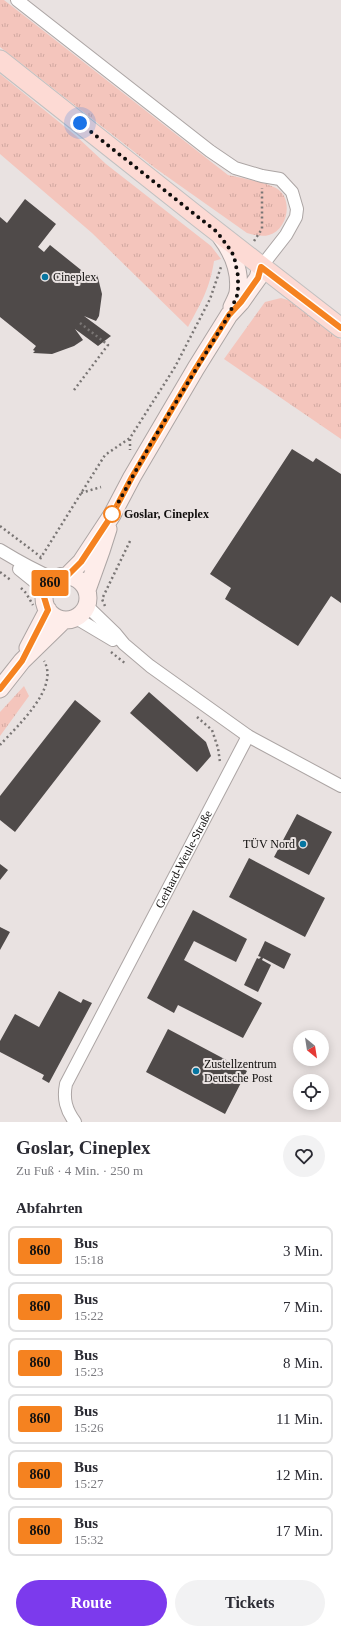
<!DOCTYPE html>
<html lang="de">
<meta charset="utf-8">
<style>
body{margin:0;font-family:"Times New Roman",serif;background:#f2f2f3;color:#2b2b33;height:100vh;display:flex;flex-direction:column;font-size:15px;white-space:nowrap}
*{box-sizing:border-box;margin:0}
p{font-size:13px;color:#7c7c81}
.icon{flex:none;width:22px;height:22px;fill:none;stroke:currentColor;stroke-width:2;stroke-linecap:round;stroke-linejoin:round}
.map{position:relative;height:1122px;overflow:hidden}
.side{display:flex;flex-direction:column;background:#fff;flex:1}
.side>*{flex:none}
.badge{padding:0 8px;border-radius:3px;font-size:14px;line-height:26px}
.needle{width:26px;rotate:150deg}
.buttons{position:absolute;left:293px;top:1030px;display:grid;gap:8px}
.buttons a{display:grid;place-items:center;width:36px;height:36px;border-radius:50%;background:#fff;box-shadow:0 2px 10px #0003;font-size:20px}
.you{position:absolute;width:20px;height:20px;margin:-10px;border:3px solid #fff;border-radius:50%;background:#1a73e8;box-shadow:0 0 0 6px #1a73e833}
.map>.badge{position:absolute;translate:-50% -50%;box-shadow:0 0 0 2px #fff}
h2{padding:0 16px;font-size:15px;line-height:36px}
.round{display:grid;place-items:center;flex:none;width:42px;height:42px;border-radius:21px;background:#f2f2f3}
.summary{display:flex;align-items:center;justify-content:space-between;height:68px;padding:0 16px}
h1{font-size:19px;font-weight:700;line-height:30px}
.button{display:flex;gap:8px;margin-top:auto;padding:8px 16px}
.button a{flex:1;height:46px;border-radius:24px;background:#7c3aed;color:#fff;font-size:16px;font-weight:700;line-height:46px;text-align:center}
.button a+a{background:#f2f2f3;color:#2b2b33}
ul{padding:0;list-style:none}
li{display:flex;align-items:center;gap:12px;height:50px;margin:0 8px 6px;padding:0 8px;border:2px solid #e1e1e2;border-radius:8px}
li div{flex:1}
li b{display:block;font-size:15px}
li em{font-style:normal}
li .badge{min-width:44px;font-weight:700;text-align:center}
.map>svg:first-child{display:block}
</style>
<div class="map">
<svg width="341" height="1122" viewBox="0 0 341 1122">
<defs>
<pattern id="grass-tufts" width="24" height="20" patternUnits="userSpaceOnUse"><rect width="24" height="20" fill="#f4c5bc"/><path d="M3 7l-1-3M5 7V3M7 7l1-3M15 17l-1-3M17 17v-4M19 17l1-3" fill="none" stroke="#d0a8a0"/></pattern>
</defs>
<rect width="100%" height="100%" fill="#e9e2e1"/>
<path fill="url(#grass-tufts)" d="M0,0H4L228,175C240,178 265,182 276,188C294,198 288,230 269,235C262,237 254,235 247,233L155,168L0,47Z
M0,74L75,135L106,164L211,246L221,259L214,261C210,288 201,303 188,327L92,233L0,154Z
M281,298L291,301L341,340V439L224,359L265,302Z
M24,686L29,696L0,736V712Z"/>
<path fill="#4f4a49" d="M25,199L56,224L38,247L44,252L50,245L91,278L94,274L96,276L97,274L102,294L99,316L96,321L84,316L111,336L98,346L75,329L83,340L74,346L52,354L33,353L35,351L33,350L36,346L0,317V217L7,223Z
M292,449L313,462L316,458L341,474V603L331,596L298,646L225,599L231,588L210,574Z
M149,692L206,742L211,756L197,772L130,713Z
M75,700L101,721L15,832L0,820V796Z
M297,814L332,832L309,875L274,857Z
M249,858L325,898L305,937L229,897Z
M0,864L8,870L0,880Z
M193,910L247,939L236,962L194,941L184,960L262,1003L243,1038L178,1005L174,1013L147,998Z
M0,927L10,932L0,950Z
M265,941L291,954L284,969L263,958L262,960L271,965L258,992L244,985L257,958L259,959L261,957L258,956Z
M59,991L81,1003L83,999L92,1003L49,1083L42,1079L44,1075L0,1052V1041L15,1014L39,1027Z
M168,1029L247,1071L225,1114L146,1072Z"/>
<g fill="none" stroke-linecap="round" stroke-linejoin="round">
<g stroke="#aca5a4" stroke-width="14">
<g id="street">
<path d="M17,0L210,151L235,168L262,176L280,179L292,192L297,209L296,217L286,235L261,267"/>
<path d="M0,550C18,561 36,571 55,579"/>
<path d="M19,569L45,590"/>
<path d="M87,606L115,633L124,644L150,666L248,736L341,786"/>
<path d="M76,618L113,640"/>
<path id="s1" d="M75,1122C66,1110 63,1099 66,1084L248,736"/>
</g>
</g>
<g stroke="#aca5a4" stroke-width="19">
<path id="secondary" d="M221,237C233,253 241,272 238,293C237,297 234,303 232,307
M67,576L81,562L112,515L132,477L196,368L229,315L241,302L258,278L261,267
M44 598a22 22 0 1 1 44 0a22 22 0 1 1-44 0Z
M87,590L101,551L108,529
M28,648L48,610
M0,689L22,661L64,620"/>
</g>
<g stroke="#c1c0c0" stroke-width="21">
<path id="primary" d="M0,60L202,220L341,328"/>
</g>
<path stroke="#7a7675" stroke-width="2.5" stroke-dasharray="2 3" stroke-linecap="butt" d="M254,241L262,229V188
M74,390L108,345L80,323
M130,439V450
M81,493L101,487
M0,526L41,557
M40,559L105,455L130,438L175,367L210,299L221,267
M0,572L12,581
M21,588L26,593L33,605
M105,606L102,599L131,539
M111,652L126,664
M197,717L212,730L218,748L220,762
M0,745C17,726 60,688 44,661"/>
<use href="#street" stroke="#fff" stroke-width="12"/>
<use href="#secondary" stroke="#feedea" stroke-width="17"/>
<use href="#primary" stroke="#fddad4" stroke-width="19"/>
</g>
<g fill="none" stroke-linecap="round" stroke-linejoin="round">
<g stroke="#fff" stroke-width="9">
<path id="line" d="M0,689L22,661L48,610L44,597L48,586L55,579L67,576L81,562L112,515L132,477L196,368L229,315L241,302L258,278L261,267L341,328"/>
</g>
<use href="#line" stroke="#f58220" stroke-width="6"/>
<path stroke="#0f0d0c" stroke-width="4" stroke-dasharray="0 7.2" d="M80,123L217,232L229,248L234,256L238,276V293L229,315L150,445L112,514"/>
</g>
<g fill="#0675a0" stroke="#e9e2e1" stroke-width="1.5">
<circle cx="45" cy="277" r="4"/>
<circle cx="303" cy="844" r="4"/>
<circle cx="196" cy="1071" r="4"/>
</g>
<circle fill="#fff" stroke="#f58220" stroke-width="2" cx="112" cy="514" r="8"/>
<g text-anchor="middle" stroke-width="4" stroke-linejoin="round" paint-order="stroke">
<g font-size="12" fill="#0f0d0c" stroke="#e9e2e1" text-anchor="start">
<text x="53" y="281">Cineplex</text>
<text x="295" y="848" text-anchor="end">TÜV Nord</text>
<text x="204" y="1068">Zustellzentrum<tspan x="204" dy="14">Deutsche Post</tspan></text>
</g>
<g font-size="12" font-weight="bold" fill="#0f0d0c" stroke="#e9e2e1" text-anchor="start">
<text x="124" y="518">Goslar, Cineplex</text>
</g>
<g font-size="12" fill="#0f0d0c" stroke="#e9e2e1">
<text dy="4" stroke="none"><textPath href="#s1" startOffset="294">Gerhard-Weule-Straße</textPath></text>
</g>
</g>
</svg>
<div class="buttons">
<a><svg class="needle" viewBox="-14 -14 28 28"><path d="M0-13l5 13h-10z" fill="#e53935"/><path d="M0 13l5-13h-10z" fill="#7c7c81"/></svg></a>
<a><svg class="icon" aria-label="locate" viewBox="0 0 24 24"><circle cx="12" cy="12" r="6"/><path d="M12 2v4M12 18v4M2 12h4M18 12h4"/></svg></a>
</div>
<div class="you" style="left:80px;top:123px"></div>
<b class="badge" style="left:50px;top:583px;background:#f58220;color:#111">860</b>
</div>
<section class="side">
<div class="summary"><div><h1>Goslar, Cineplex</h1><p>Zu Fuß · 4 Min. · 250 m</p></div><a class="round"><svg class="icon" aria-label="heart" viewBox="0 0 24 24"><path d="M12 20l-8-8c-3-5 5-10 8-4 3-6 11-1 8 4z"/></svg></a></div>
<h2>Abfahrten</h2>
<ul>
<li><span class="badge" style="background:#f58220;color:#111">860</span><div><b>Bus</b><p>15:18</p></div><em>3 Min.</em></li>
<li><span class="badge" style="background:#f58220;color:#111">860</span><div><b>Bus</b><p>15:22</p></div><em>7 Min.</em></li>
<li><span class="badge" style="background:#f58220;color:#111">860</span><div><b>Bus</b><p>15:23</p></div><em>8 Min.</em></li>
<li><span class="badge" style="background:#f58220;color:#111">860</span><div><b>Bus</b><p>15:26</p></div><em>11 Min.</em></li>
<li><span class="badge" style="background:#f58220;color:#111">860</span><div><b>Bus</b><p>15:27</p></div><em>12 Min.</em></li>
<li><span class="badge" style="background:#f58220;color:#111">860</span><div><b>Bus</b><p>15:32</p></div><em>17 Min.</em></li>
</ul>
<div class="button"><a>Route</a><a>Tickets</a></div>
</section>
